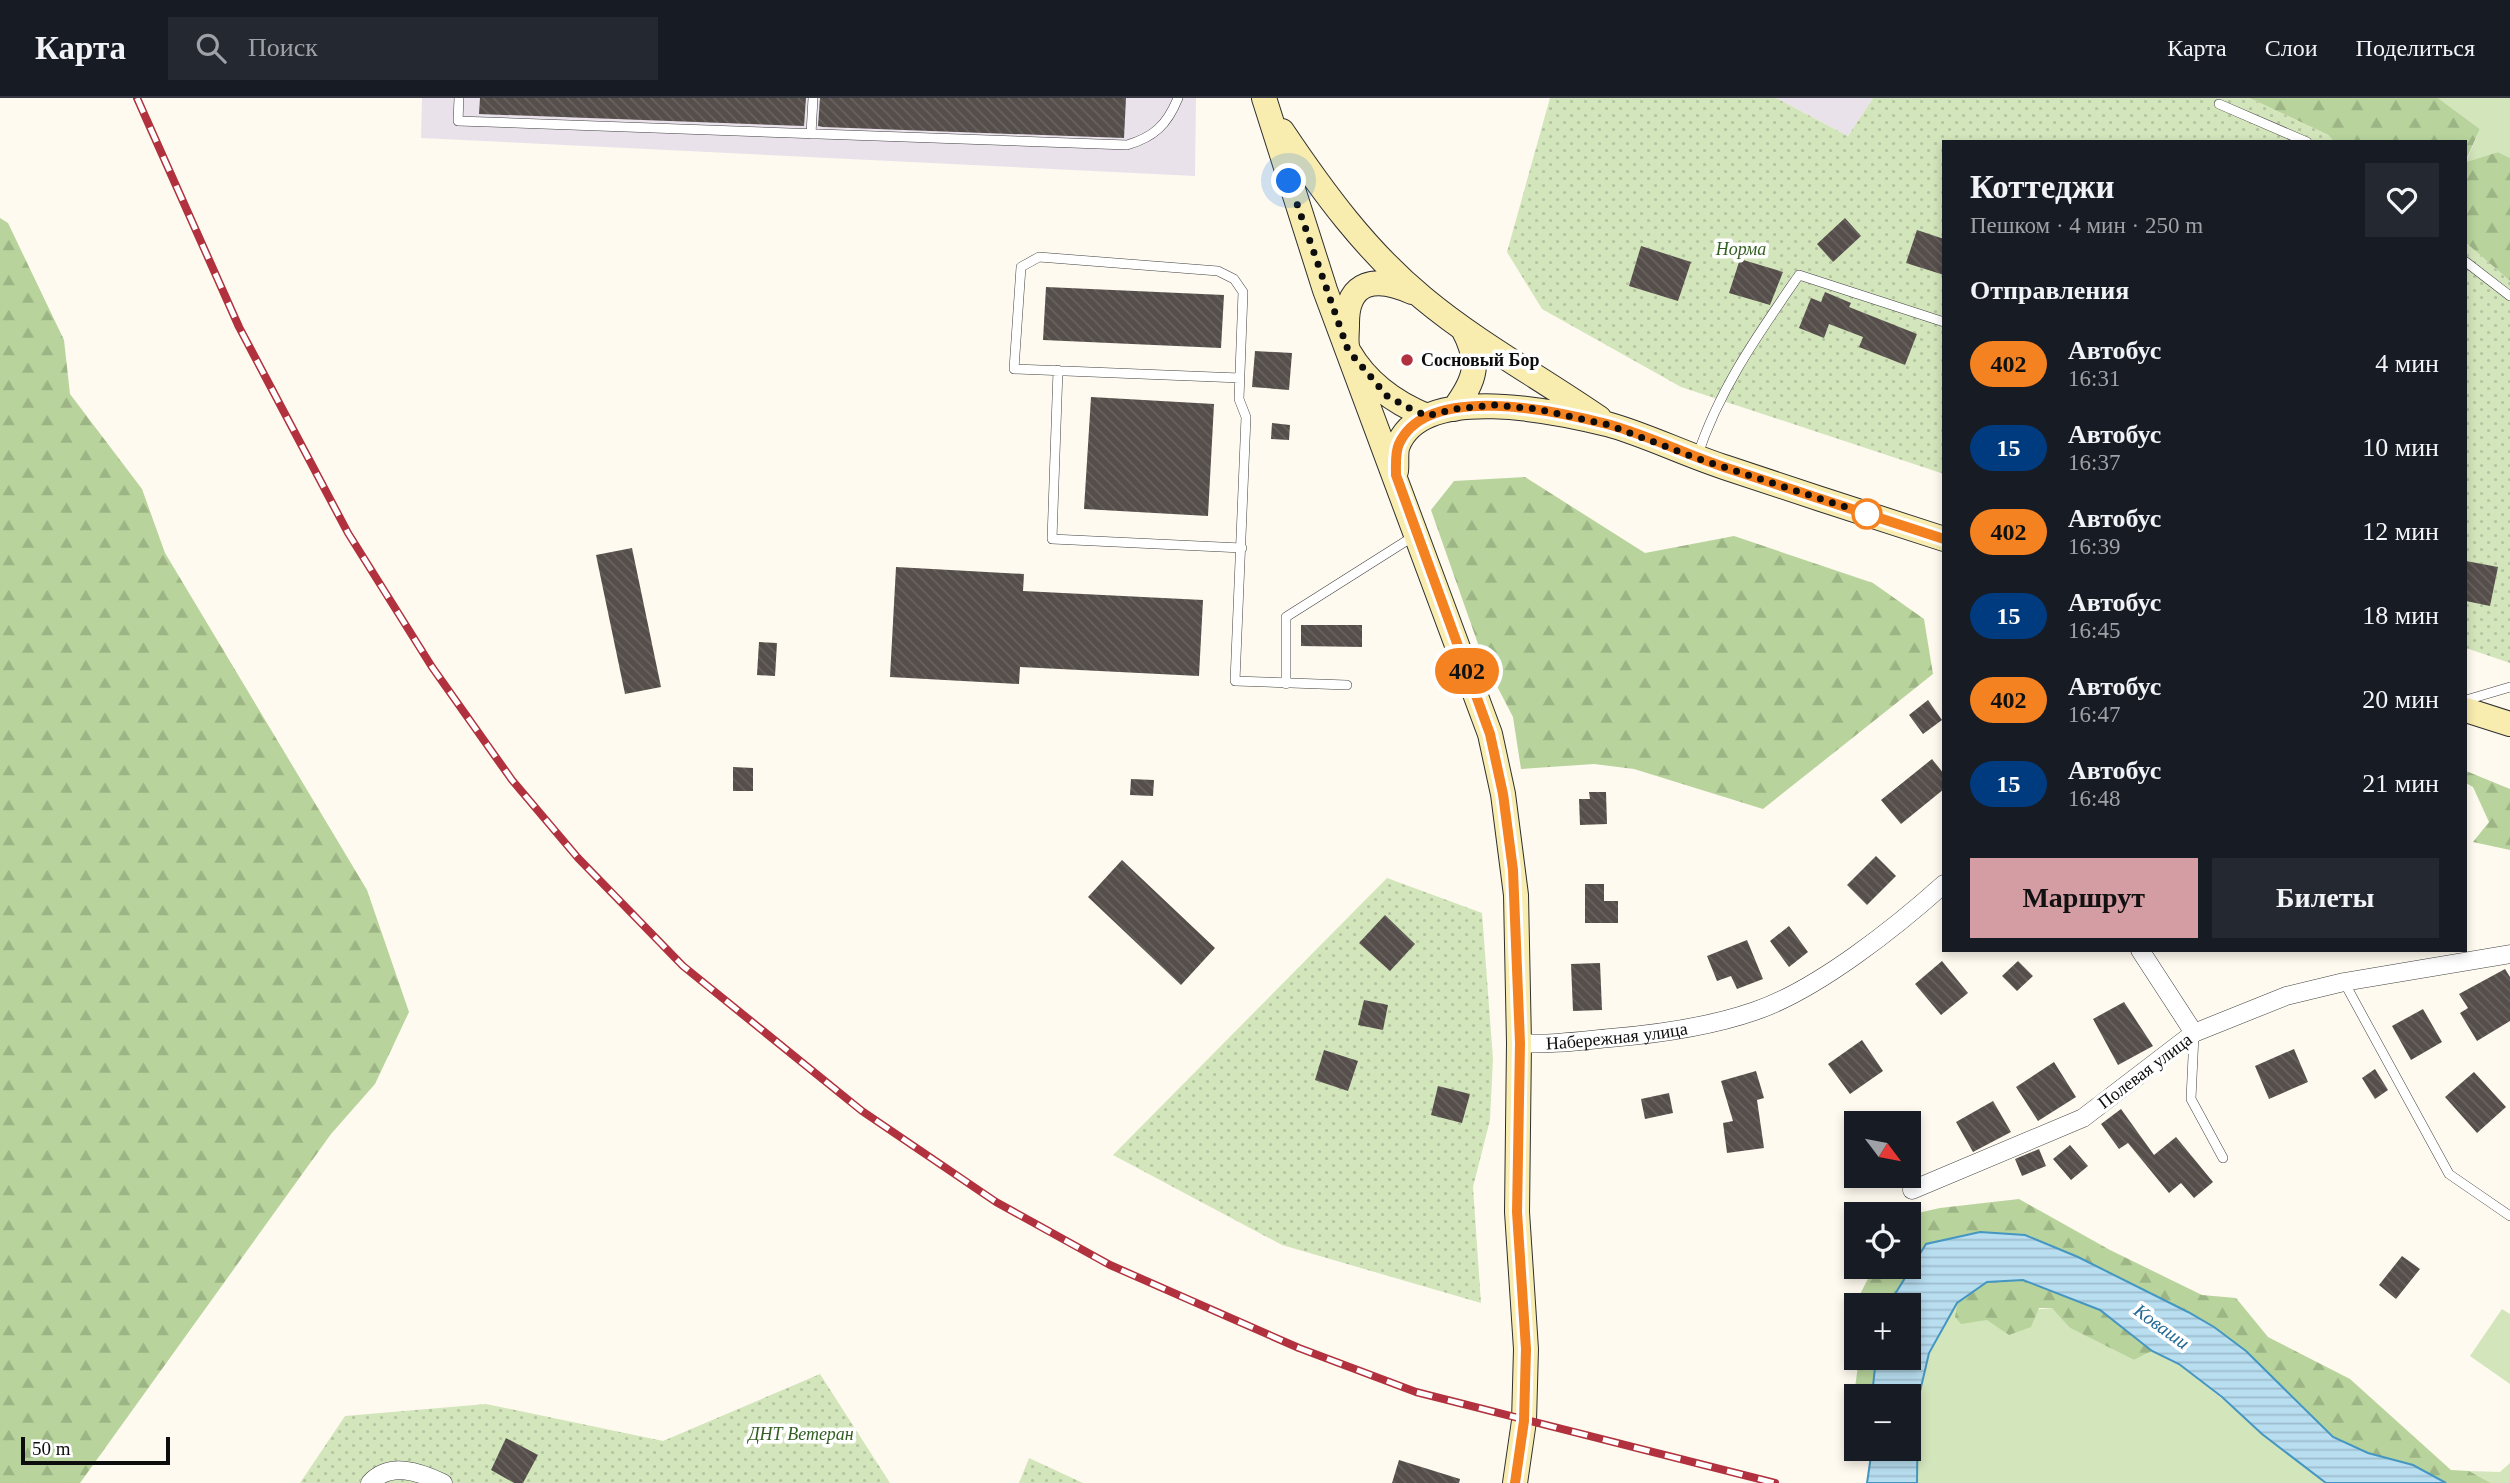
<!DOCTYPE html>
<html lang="ru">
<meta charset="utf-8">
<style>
body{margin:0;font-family:"Times New Roman",serif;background:#242831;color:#f1f3f6;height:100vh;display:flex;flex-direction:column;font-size:26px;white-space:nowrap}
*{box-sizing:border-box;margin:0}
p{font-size:23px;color:#9ea1a6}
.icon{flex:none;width:38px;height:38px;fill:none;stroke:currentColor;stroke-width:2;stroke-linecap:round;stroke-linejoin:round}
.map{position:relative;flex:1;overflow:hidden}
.details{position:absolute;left:1942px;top:42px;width:525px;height:812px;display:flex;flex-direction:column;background:#171b24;border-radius:0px;box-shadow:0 4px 10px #0003}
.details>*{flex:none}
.badge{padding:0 14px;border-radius:23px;font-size:24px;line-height:46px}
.needle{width:46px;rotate:122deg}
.buttons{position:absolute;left:1844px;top:1013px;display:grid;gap:14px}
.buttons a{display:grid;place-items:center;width:77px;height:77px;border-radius:0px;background:#171b24;box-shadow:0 4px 10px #0003;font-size:35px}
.scale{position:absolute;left:21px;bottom:18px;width:149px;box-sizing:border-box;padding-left:7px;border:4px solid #0d0d0d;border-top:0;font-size:19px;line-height:24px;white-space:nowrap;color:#0d0d0d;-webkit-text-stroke:5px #fff;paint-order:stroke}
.you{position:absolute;width:35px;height:35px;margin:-18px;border:5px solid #fff;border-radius:50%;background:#1a73e8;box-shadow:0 0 0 10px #1a73e833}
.map>.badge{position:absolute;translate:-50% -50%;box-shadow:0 0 0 4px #fff}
h2{padding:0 28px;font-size:26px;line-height:63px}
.round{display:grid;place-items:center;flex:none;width:74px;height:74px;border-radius:0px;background:#242831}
.headline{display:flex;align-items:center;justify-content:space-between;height:119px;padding:0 28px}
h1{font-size:33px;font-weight:800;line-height:52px}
.primary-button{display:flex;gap:14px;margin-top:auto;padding:14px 28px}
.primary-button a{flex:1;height:80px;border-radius:0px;background:#d49ca3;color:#111;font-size:28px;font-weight:800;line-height:80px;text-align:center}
.primary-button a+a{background:#242831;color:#f1f3f6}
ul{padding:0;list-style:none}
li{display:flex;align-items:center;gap:21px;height:84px;padding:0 28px}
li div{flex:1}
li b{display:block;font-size:26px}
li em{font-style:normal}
li .badge{min-width:77px;font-weight:700;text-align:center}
header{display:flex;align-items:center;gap:42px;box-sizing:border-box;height:98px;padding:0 35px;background:#171b24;border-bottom:2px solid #363941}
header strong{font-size:33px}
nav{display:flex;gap:38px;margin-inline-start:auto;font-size:24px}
.search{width:490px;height:63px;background:#242831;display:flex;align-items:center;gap:18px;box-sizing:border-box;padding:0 24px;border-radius:0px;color:#9ea1a6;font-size:26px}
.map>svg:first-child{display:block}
</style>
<header>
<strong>Карта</strong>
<div class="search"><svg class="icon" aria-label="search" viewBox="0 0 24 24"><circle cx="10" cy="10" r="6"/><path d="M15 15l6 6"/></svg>Поиск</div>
<nav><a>Карта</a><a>Слои</a><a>Поделиться</a></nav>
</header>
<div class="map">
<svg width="2510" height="1385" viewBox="0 0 2510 1385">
<defs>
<pattern id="forest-firs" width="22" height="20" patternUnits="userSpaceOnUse" patternTransform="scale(1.75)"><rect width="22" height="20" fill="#b8d49c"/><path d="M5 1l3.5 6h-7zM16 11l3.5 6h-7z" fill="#9db585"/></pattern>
<pattern id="garden-dots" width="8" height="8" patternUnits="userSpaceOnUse" patternTransform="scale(1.75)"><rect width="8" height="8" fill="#d3e5bb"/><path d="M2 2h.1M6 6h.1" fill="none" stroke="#b4c3a0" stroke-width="1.8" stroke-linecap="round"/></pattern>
<pattern id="water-rules" width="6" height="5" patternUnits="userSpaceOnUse" patternTransform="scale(1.75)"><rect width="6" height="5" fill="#b8def0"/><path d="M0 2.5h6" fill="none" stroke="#9dbdcd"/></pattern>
<pattern id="building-back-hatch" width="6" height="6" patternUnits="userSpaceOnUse" patternTransform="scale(1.75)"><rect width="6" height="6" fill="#554e4a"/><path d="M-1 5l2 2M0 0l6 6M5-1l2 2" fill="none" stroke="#686360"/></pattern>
</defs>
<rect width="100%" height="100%" fill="#fefaef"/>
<path fill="#eae2eb" d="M422,0H1196L1195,78L421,40Z
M1776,0H1873L1848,38Z"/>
<path fill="#d3e5bb" d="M2438,0H2510V60L2498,54L2466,64L2480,31Z
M1957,1205L1955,1218L2053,1210L2070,1230L2134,1262L2152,1253L2179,1266L2326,1385H1918V1301L1929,1255Z
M2502,1211L2510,1216V1286L2470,1258Z
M2510,1365V1385H2491L2469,1373L2500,1374Z"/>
<path fill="url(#forest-firs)" d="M2249,0H2438L2480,31L2466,62V44H2334L2328,37Z
M2498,54L2510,60V183L2466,145V64Z
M0,120L8,125L64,242L70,296L142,391L165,455L367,792L409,914L375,986L331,1036L80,1385H0Z
M1525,379L1645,455L1734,438L1873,485L1924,521L1933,576L1763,711L1634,671L1594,666L1521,671L1513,619L1484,563L1431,412L1454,383Z
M2466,673L2510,691V752L2473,744L2489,724L2473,689L2466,685Z
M2019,1101L2110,1152L2202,1197L2236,1200L2268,1239L2350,1281L2451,1372L2469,1373L2491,1385H2446L2413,1367L2368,1355L2333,1339L2246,1253L2188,1214L2078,1159L1926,1146L1890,1207L1857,1208V1216L1851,1214L1874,1169H1909V1117L1940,1110Z
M2023,1182L2100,1212L2152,1253L2134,1262L2070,1230L2052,1210H2039L2031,1229L2009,1237L1987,1222L1961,1226L1955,1219L1957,1205L1987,1184Z
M1859,1260H1876L1873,1293L1855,1290Z"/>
<path fill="url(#garden-dots)" d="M1550,0H1776L1848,38L1873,0H2249L2328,37L2334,44H1944V376L1681,289L1542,211L1507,154Z
M2466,145L2510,183V565L2466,550Z
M1387,780L1482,815L1493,961L1490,1022L1473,1089L1481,1205L1282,1147L1113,1057Z
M820,1276L890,1385H300L345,1318L486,1306L663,1343Z
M1029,1360L1083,1385H1019Z"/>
<path fill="url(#water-rules)" stroke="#4596c1" stroke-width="2" d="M1980,1134L2025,1137L2078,1159L2188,1214L2214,1229L2246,1253L2333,1339L2368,1355L2413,1367L2446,1385H2326L2262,1336L2222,1299L2179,1266L2152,1253L2100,1212L2023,1182L1987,1184L1957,1205L1929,1255L1918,1302L1917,1385H1867L1872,1351H1909V1298H1872L1876,1260H1909V1208L1890,1207L1892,1201L1926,1146Z"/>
<path fill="url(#building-back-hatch)" d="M480,0H806L804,28L479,16Z
M820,0H1126L1124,40L823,29L818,28Z
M1845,120L1861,138L1833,164L1817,146Z
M1917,132L1944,141V177L1906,165Z
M1641,148L1691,164L1678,203L1629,188Z
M1740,161L1783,174L1770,207L1729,195Z
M1046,189L1224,197L1221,250L1043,242Z
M1825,194L1851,205L1849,209L1917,236L1905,267L1859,249L1863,239L1829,226L1824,240L1799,230L1811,200L1821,204Z
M1255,253L1292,255L1289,292L1252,289Z
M1091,299L1214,306L1208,418L1084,411Z
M1272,325L1290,327L1289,342L1271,341Z
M632,450L661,589L625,596L596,457Z
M2466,463L2498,469L2490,508L2466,503Z
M896,469L1024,476L1023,493L1203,502L1199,578L1020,569L1019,586L890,579Z
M1301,527H1362V549L1301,548Z
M759,544L777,545L775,578L757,577Z
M1928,602L1942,622L1923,636L1909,617Z
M1932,661L1944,676V691L1901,726L1881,702Z
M733,669L753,670V693H733Z
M1131,681L1154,682L1153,698L1130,697Z
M1589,694H1606L1607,726L1580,727L1579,701H1590Z
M1876,758L1896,778L1867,807L1847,787Z
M1122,762L1215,850L1181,887L1088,799Z
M1585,786H1604V803H1618V825H1585Z
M1385,817L1415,846L1390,873L1359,845Z
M1789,828L1808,854L1789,869L1770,843Z
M1747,842L1763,881L1737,891L1731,878L1717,883L1707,858Z
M1942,863L1968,895L1941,917L1915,886Z
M2018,863L2033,878L2017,893L2002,878Z
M1600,865L1602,912L1573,913L1571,866Z
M2505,871L2510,879V923L2477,943L2460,915L2468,910L2459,896Z
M1364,902L1388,907L1383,932L1358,927Z
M2124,904L2153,948L2118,967L2093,921Z
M2423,911L2442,944L2411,962L2392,928Z
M1862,942L1883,973L1850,996L1828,966Z
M2294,951L2308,984L2269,1001L2255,968Z
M1324,952L1358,963L1348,993L1315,982Z
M2054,964L2076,999L2038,1023L2016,989Z
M2375,971L2388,992L2375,1001L2362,980Z
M1756,973L1764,1000L1757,1002L1764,1050L1727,1055L1723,1025L1733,1023L1721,983Z
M2474,974L2506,1009L2477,1035L2445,999Z
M1438,988L1470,996L1462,1025L1431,1017Z
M1669,995L1673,1015L1645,1021L1641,1001Z
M1993,1003L2011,1034L1973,1054L1956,1024Z
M2121,1011L2154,1057L2176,1039L2213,1084L2194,1100L2181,1085L2169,1095L2128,1045L2119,1051L2101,1026Z
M2070,1047L2088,1068L2071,1082L2053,1061Z
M2039,1051L2046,1068L2022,1078L2015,1061Z
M2402,1158L2420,1171L2396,1201L2379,1187Z
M506,1340L538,1357L523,1385H514L491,1372Z
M1399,1362L1460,1381L1459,1385H1392Z"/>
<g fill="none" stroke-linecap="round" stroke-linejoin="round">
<g stroke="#404040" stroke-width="10">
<path id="lane" d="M459,0L458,23L1127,47C1154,39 1167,27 1178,0
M2219,6L2307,44
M811,36L813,0
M2466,164L2510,198
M1058,272L1052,441L1242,450
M1240,280L1014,271L1021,169L1039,159L1218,173L1234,181L1243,194L1239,301L1246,319L1235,583L1347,587
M1697,359C1719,291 1759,235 1799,177L1944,224
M1286,586V519L1414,438
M2466,602L2510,589
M2344,884L2449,1076L2510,1118
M2194,937L2191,1001L2223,1060"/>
</g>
<g stroke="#404040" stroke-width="19">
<g id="street">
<path d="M2140,852L2194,935"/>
<path id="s1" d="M1519,945C1550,947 1579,943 1610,940C1658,936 1709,929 1755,913C1817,892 1896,829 1944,786"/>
<path d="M1912,1092L2083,1020L2194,935L2286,898L2344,884L2510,856"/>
<path d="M370,1385C390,1363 420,1374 443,1385"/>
</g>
</g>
<g stroke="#2f2f2f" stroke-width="26">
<path id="secondary" d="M1264,0L1325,192L1490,636L1503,696L1516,797L1519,945L1517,1114L1526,1251L1524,1323L1515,1385
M1282,33C1323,94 1366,153 1423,200C1477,245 1541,280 1599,320
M1412,194C1377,178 1346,181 1347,228C1347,236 1345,247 1349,254C1367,285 1395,305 1427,318
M1454,311C1476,281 1481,265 1463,231
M1396,373C1397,365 1395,354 1398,347C1423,284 1558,314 1607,326C1647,337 1686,357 1727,370C1799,394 1872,418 1944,441
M2466,612L2510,626"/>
</g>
<use href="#lane" stroke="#fff" stroke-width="9"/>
<use href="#street" stroke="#fff" stroke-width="18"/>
<use href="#secondary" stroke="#f8ecaf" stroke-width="24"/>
<g stroke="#b1323e" stroke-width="8">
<path id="rail" d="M137,0L239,229L348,435L432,569L512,682L578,760L683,868L862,1013L996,1104L1110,1167L1299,1250L1416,1294L1775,1385"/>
</g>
<use href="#rail" stroke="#fff" stroke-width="5" stroke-dasharray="16" stroke-linecap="butt"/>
</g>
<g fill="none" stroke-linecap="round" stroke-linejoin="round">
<g stroke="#fff" stroke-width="16">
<path id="line" d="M1515,1385L1524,1323L1526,1251L1517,1114L1520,945L1513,772L1503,696L1490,636L1396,377C1396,368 1395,354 1399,346C1427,284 1557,313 1607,326C1648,337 1687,357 1727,370C1799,394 1872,418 1944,441"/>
</g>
<use href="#line" stroke="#f58220" stroke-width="10"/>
<path stroke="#0d0d0d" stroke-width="7" stroke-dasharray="0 12.6" d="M1289,83L1348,252L1387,298L1409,310L1427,318L1454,311L1494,307L1537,311L1609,327L1696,360L1867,416"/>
</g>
<circle fill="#b1323e" stroke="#fff" stroke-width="2.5" cx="1407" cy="262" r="7"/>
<circle fill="#fff" stroke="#f58220" stroke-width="3.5" cx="1867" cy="416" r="14"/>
<g text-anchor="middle" stroke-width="7" stroke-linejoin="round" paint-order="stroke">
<g font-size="18" font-style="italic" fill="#335f23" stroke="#fff">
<text x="1741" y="157">Норма</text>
<text x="801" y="1342">ДНТ Ветеран</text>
</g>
<g font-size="18" font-weight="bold" fill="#0d0d0d" stroke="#fff" text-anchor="start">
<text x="1421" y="268">Сосновый Бор</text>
</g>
<g font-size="18" fill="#0d0d0d" stroke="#fff">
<text dy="6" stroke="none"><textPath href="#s1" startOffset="98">Набережная улица</textPath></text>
<text transform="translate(2145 973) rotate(-37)" y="6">Полевая улица</text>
</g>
<g font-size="19" font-style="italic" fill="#226894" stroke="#fff">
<text transform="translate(2162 1228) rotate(36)" y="7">Коваши</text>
</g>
</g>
</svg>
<div class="buttons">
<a><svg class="needle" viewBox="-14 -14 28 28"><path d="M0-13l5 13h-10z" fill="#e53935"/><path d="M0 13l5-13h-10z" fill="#9ea1a6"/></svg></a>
<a><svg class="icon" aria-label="locate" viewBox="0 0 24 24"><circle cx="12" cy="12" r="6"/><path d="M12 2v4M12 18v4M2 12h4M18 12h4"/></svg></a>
<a>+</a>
<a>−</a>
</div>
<div class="scale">50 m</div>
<div class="you" style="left:1289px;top:83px"></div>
<b class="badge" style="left:1467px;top:573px;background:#f58220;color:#111">402</b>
<section class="details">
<div class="headline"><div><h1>Коттеджи</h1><p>Пешком · 4 мин · 250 m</p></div><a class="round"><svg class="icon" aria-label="heart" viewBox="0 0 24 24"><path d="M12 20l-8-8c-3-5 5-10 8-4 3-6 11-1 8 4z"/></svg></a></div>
<h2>Отправления</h2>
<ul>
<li><span class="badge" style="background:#f58220;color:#111">402</span><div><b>Автобус</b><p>16:31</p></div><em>4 мин</em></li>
<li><span class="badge" style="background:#003b80;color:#fff">15</span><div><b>Автобус</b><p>16:37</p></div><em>10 мин</em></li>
<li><span class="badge" style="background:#f58220;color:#111">402</span><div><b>Автобус</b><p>16:39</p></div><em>12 мин</em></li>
<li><span class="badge" style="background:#003b80;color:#fff">15</span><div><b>Автобус</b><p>16:45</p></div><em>18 мин</em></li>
<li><span class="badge" style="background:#f58220;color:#111">402</span><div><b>Автобус</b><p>16:47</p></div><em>20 мин</em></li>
<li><span class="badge" style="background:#003b80;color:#fff">15</span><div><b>Автобус</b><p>16:48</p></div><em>21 мин</em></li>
</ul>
<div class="primary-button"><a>Маршрут</a><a>Билеты</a></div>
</section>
</div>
